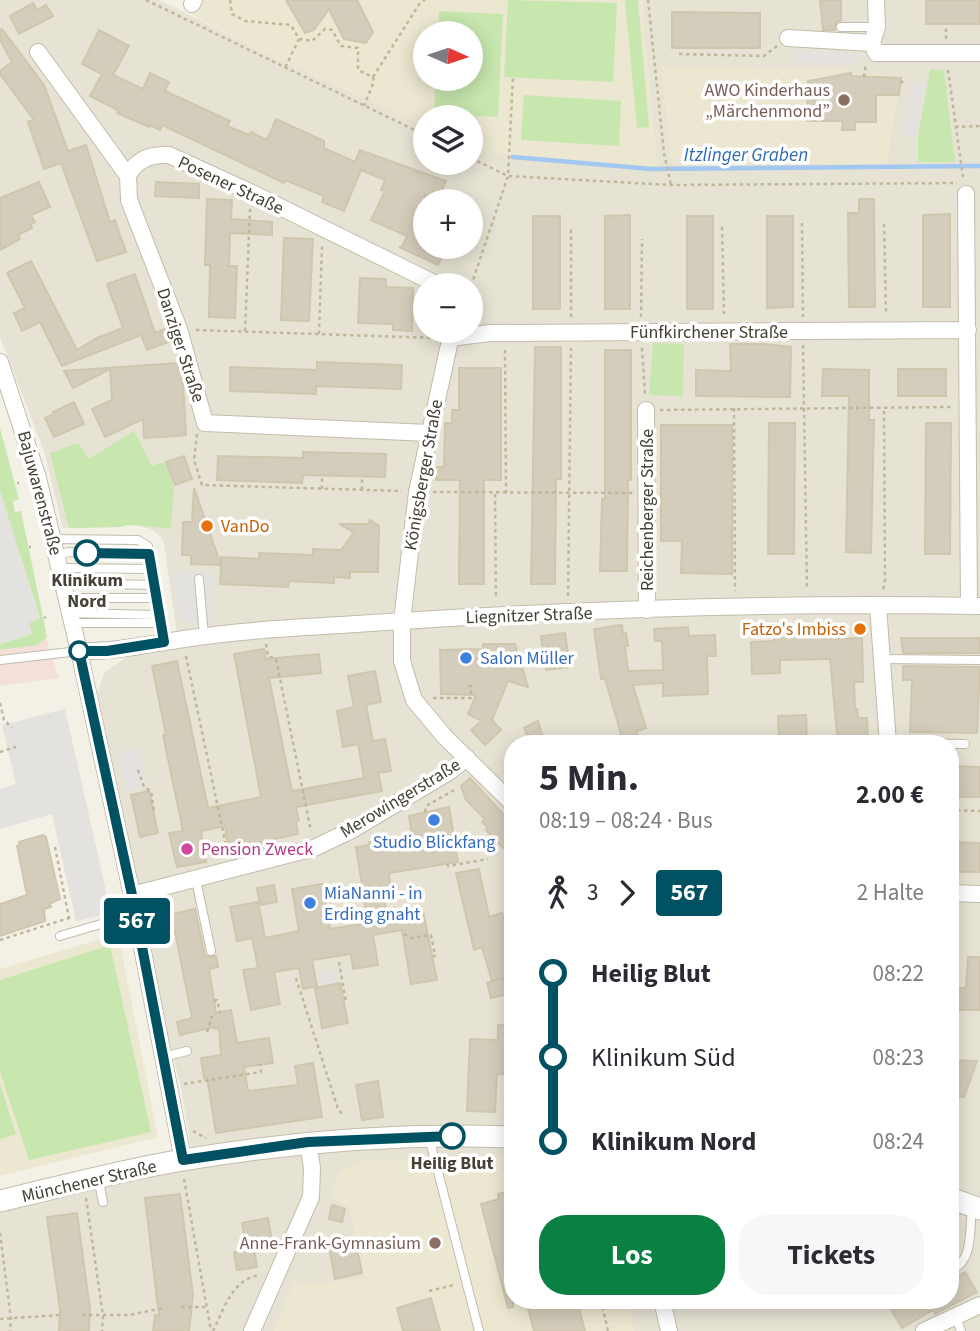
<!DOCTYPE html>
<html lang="de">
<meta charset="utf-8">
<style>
body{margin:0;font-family:"Source Sans 3",sans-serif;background:#f7f7f7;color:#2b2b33;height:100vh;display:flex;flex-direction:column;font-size:26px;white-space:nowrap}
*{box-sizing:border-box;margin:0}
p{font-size:23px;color:#7c7c81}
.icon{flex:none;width:38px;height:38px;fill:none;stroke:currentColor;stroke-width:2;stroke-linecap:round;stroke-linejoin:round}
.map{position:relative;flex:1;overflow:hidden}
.side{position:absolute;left:504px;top:735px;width:455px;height:574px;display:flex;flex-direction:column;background:#fff;border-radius:28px;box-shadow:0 4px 18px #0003}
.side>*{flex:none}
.badge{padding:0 14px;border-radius:5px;font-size:24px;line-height:46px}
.needle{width:46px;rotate:93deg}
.buttons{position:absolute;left:413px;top:21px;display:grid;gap:14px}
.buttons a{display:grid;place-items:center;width:70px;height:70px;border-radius:50%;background:#fff;box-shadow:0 4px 18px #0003;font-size:35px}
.map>.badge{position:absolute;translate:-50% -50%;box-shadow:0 0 0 4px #fff}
.legs{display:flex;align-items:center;gap:10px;height:77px;padding:0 35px;font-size:23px}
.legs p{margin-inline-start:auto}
.head{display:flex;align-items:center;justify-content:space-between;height:119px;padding:0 35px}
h1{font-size:38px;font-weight:700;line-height:52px}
.cta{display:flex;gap:14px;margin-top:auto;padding:14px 35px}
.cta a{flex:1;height:80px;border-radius:28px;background:#0b8043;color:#fff;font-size:28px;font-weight:700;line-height:80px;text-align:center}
.cta a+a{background:#f7f7f7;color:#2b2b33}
ul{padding:0 35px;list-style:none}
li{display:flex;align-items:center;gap:24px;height:84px;font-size:26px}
li i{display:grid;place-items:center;width:10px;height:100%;margin:0 9px;background:currentColor}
li i::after{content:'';width:18px;height:18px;margin:-9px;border:5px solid;border-radius:50%;background:#fff}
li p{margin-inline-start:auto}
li:first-child i{background:linear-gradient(#0000 50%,currentColor 0)}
li:last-child i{background:linear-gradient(currentColor 50%,#0000 0)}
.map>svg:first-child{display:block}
</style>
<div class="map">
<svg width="980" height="1331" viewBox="0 0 980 1331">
<rect width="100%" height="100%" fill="#f3f0e6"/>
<path fill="#e7e3d4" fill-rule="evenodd" d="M0,0H159L276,58L425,126V163H471V147L480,151L657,168L642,0H980V1331H0V1208L150,1177L194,1166L181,1087L152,975L97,696L104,673L130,655L179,648L164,543L160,536L151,529L130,524L121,527L63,528L44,451L0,337ZM425,201H471V247H425ZM425,285H471V331H425ZM513,744H950V1300H513Z"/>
<path fill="#ece7d0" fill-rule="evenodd" d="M190,0H642L657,168L480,151L471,147V117H425V126L276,58L205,22L185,10ZM425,33H471V79H425Z
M661,66L851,70L857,74L901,76L887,164L672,165Z
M118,934L158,1137L0,1176V969Z
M513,1157V1300H626L635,1331H273L294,1282L320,1283L365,1278L349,1207L330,1197L340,1172L362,1160Z"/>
<path fill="#f4e0d9" d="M0,491L40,619L59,678L0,686Z"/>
<path fill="#c7e7ae" d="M508,0L617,3L613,82L504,77Z
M625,0H638L649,127L637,128Z
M439,11L503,14L498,117L434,114L436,79H471V33H438Z
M930,69L944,70L955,162H918V137Z
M524,95L621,101L619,146L521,140Z
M653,343L684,344L683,396L649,395Z
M0,428L19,500L13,501L15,512L21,511L47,637L38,645L0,650V644L32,634L29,623L40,618L0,491Z
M134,431L152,466L165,462L174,488L171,528C157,529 129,522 121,527L69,528L50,453L78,443L89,459Z
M110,945L151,1132L29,1160L0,1072V980Z
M0,1084L16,1134L0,1139Z"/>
<path fill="#e4e2de" d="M794,50L857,52V64L794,62Z
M912,83L926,84L916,137L902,135Z
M0,491L40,619L29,623L32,634L0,644Z
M172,571L214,573V621L186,623L180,620Z
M65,709L111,913L76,921L52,814L0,829V789L16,784L2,725Z
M139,748L147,787L125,791L117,753Z
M337,968L339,982L317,986L315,973Z"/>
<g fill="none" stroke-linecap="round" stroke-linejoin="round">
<path stroke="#a2c7f0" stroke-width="4.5" d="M513,157L652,169L980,166"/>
</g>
<path fill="#d4cdbb" stroke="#cfc6ae" stroke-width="2" d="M286,0H357L373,32L366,43L344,39L329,9L314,30L305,33Z
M820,0H841V20L836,23L835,30H823Z
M926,0H980V24H926Z
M33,3L37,10L46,5L53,16L19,34L10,16Z
M672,12L760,13V48H672Z
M2,29L44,85L68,151L86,145L110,222L115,220L126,252L97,261L61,163L44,169L28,122L34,120L0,74V71L12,62L0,40V30Z
M99,30L129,46L113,75L143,89L150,73L169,82L165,91L230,121L227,126L249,135L251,132L267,140L276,119L324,141V148L355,162L360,150L446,181L437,201L425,195V226L422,234L425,235V247H447L438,265L399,247H402L407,236L371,220L385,191L381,190L385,180L361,170L344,211L322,202L324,196L285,180L284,183L162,125L160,130L150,125L149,127L117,113L118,110L90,96L102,74L82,64Z
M851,73L852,76L901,78L899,95H876V122H855V130H842L843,121H807L808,81Z
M39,182L50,207L31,215L35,222L31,224L32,228L18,235L20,239L0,250V198Z
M156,182L199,184V198L155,196Z
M207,199L232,200L231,219L272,222V235L230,233L229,266H237L235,318L209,317L210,265H205Z
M859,199H874L875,307H849L848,213H859Z
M950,214V307H923V215Z
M630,215V309H605V216Z
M533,216H560V309H533Z
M687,216H713V309H687Z
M767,216H793V307L767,308Z
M284,238L313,239L309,321L281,320Z
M31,261L77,350L97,338L123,328L107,284L135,274L155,333L167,328L171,341L147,350L141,335L62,366L40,322L22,331L14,313L25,308L7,273Z
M360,278L386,279V287L413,288L412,331L393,330V324L358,323Z
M730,344H763L791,347L790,397L696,396V370L731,371Z
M535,347H561V479H556L555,584H531Z
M605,350H631V480H628L627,571H600L602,499H605Z
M317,362L402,365L401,389L316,386V394L230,391V367L317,370Z
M178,363L183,384L186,435L177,436L144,438L143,419L105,437L92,409L112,400L110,369L73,388L64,371Z
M459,368H501V480H484V584H459L460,480H436V467H444L445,423H452V410H459Z
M823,369L869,370V420H874L871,553L846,552L849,396H822Z
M898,369H946V396H898Z
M74,402L84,424L54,437L45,418L54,414L53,412Z
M769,423H795L794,554H768Z
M926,423H951L950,554H925Z
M661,425H732V574L681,573L682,541H661Z
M303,452L386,454L385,477L303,475L302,483L217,480L218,456L303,458Z
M184,456L192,479L175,485L166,462Z
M194,488L221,565V557L259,559V553L313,555V549L341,550L354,532L339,524H368L370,520L379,526L378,572H350V578L334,577V583L289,581L288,587L220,584L221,565L191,564V555H182L183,522H192Z
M622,625L623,634L626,633L628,646H625L628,671L663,670L662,641H655L654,629L688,627L689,636L715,635L716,656H707L708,694L663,696V683L633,685L646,728L637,731L640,744H624L605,679H601L594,629Z
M797,630V633L830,631V639L862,638L863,682H854L855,709H857L858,718H867L868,744H838L830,659L780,660V673L752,674L751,642L774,641V631Z
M565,633L570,667L546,670L541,636Z
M901,638H980V653H903Z
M483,644H515L528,687L508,681L492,720L501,730L485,745L471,730L482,721L468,714L476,695L441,694L440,650L483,649Z
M264,649L266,659L319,654L321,673L269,678L292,791L364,778L358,744L343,747L337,711L354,707L348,676L375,671L381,702L366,705L373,741L385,739L391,771L378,773L382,791L296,807L299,820L296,821L298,834L270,840L271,848L244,853L243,847L229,850L225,826L201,831L206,862L177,867L169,833L183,831L163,735H166L152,666L177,661L208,808L261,797L234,654Z
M903,666L980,667L977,733L910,732L912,680H903Z
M806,715L807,744H784L783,736H779L778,716Z
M538,721L545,744H531L524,728Z
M950,766L980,767V797H950Z
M470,778L513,825V858L486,830L488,828L482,822L485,819L466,800L461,786Z
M149,791L158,833L140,837L131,795Z
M449,807L458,862L389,873L391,892L383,893L387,917L423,911L437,980L411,984L402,930L373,935L378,965L353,969L351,954L312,960L317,986L303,989L299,968L274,972L280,1004L251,1010L243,970L258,968L252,938L237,941L230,907L258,902L265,938L299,931L292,889L323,884L330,929L368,923L356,847L370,845L369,842L412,836L409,816Z
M43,835L46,837L60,899L49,904L51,907L44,909L45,921L0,936V904L27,895L17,846L20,845L19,842Z
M950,842L980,843V872H950Z
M479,869L489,917L502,913L513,950V975L492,981L482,947L474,950L456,873Z
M274,885L277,902L260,905L257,888Z
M195,909L205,956L212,957L216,956L218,967L209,969L216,1013L231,1010L237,1043L269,1038L273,1063L244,1067L248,1091L298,1085L295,1066L313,1063L322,1117L216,1133L207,1077L204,1078L201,1058L221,1055L219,1028L215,1029L214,1027L180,1035L177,1022L192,1018L175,931L171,932L167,915Z
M968,957H980V1010H950L951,988H966Z
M503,978L508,994L491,998L487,983Z
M340,983L348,1023L322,1028L315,988Z
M498,1025H513V1075L497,1074L495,1112L467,1111L470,1039L498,1040Z
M950,1060L977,1061L964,1097L950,1096Z
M378,1081L383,1117L362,1120L356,1085Z
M513,1190V1307L508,1308L481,1204L499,1199L498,1194Z
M180,1194L193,1295L189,1331H153L155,1315L159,1316L145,1198Z
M332,1205L345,1209L342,1222L329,1219Z
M77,1213L90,1309L89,1331H59L60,1310L47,1217Z
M268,1218L273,1246L254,1249L257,1267L237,1270L234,1252L247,1250L242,1223Z
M351,1242V1246L356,1245L362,1273L335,1279L329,1247Z
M965,1272L977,1292L935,1314L933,1310L902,1328L889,1306L900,1300H950V1281Z
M431,1298L440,1331H403L397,1308Z
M526,1300H577L585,1331H534Z"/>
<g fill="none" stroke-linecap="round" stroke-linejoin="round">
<g stroke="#c1bcab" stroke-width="10">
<path id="service" d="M841,27H877
M53,539L138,540L148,546L164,642
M56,555L69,552L150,554
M60,568L152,569
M199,579L204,636
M63,583L154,585
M67,598H156
M70,613L159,615
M72,623H160
M882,659L980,660
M0,660L79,651
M888,743L965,744
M196,880L211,951
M60,936L135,914
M163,1057L187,1051
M429,1137L479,1331
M98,1177L103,1202
M950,1270C974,1263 969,1229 972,1209
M956,1317L961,1331"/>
</g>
<g stroke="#c1bcab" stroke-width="18">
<path id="minor" d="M876,0L877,27L872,43L876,53H980
M192,4L194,0
M788,38L872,43
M38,52L128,176C136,159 151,154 169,155L250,192L438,285
M128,176L129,200L179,329L205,423L429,433
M966,194L969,606
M452,331L417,492L402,621V661L414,700L445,737L513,804
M449,338L490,333L968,330
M0,362L38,478L79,651L132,895L183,1160
M646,410L647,610
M878,606L888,744
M79,651C114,652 149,644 184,639C236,631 289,628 341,625C553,610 768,602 980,606
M950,893L980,894
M132,895L314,848L352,830L449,772L467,758
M662,1300L669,1331
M252,1331L311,1197L312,1168L308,1142
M924,1331L980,1305"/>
</g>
<g stroke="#c1bcab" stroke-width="23">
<path id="tertiary" d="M950,1198L980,1209
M0,1201C59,1187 118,1171 177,1161C288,1142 400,1133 513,1137"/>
</g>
<path stroke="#c0b79a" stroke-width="2.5" stroke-dasharray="3.5 3.5" stroke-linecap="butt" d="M146,0L425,135
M230,0L232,14L245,21L291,25L299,39L285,68
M648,0L664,153L671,185
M299,39L312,41L325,29L332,30L341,46L358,48V70L373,77L374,81L364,106
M946,39V28
M679,54L764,56L777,46
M948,70L963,177
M373,77L420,3L425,0
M864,77L866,63
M900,82H907
M955,127L980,126
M471,158L508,176L671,185L957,183
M802,223L803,317
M884,224L886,313
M722,227L724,314
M471,286L508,176L513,77
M571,317V227
M641,317L642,239
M196,330L435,338
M245,331L250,209
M319,334L322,246
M803,345L807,590
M642,348L645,394
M505,350L506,494
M734,408L735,591
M660,410L951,407
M197,434L194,460L202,485L402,491
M17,483H19
M322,489V476
M362,490V477
M433,492L633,493
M495,494L496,599
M29,547H31
M883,589L885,583L884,407
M568,596L571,348
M44,618L46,617
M266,644L268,656L276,659L311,831
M186,656L228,855
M433,698H471V686H468
M0,703L4,720L12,728
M0,752L16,747
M138,770L144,787L151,791L154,812
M950,810L980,811
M425,812L426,806L456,789
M55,847L69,918
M447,864L448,866L488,859
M509,904L513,916
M404,934L411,938L431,935L435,956H433
M0,940L69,918L71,922
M339,962L346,1002L344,1003
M296,978L338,1109L344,1116
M214,1001L217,1000L220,1012
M207,1032L212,1016
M184,1084L261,1072L260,1064
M193,1131L206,1138
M184,1179L211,1331
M86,1198L103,1316L102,1331
M0,1233L11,1319L10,1331
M429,1291L454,1285
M601,1300L608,1331
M181,1307H205
M82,1315H129L164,1308
M0,1319L60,1315
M213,1331C224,1309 232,1279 260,1275"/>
<use href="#service" stroke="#fff" stroke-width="8"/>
<use href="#minor" stroke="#fff" stroke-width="16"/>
<use href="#tertiary" stroke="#fff" stroke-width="21"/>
</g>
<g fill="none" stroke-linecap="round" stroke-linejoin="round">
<g stroke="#fff" stroke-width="16">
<path id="line-1" d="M87,553L149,554L162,630L164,642L107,651H79L132,895L183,1160L308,1142L452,1136"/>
</g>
<use href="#line-1" stroke="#005262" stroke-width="10"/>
</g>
<g fill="#8d6e63" stroke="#fff" stroke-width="2.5">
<circle cx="844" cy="100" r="7"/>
<circle cx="435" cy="1243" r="7"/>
</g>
<g fill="#e8710a" stroke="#fff" stroke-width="2.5">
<circle cx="207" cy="526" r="7"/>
<circle cx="860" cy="629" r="7"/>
</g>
<g fill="#fff" stroke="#005262" stroke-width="3.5">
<circle cx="87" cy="553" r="12"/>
<circle cx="79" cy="651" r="9"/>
<circle cx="452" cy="1136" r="12"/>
</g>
<g fill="#3f7fe0" stroke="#fff" stroke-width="2.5">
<circle cx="466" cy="658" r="7"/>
<circle cx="434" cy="820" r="7"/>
<circle cx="310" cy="903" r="7"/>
</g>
<circle fill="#d1479c" stroke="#fff" stroke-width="2.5" cx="187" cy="849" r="7"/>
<g text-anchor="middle" stroke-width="7" stroke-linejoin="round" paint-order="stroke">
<g font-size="18" fill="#785e54" stroke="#fff" text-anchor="end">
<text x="830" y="96">AWO Kinderhaus<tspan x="830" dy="21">„Märchenmond”</tspan></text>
<text x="421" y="1249">Anne-Frank-Gymnasium</text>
</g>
<g font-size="18" fill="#454135" stroke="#fff">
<text transform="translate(231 185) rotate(25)" y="6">Posener Straße</text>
<text x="709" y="338">Fünfkirchener Straße</text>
<text transform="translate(181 345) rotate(72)" y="6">Danziger Straße</text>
<text transform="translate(423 475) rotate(-80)" y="6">Königsberger Straße</text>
<text transform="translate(40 493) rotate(75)" y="6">Bajuwarenstraße</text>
<text transform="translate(647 510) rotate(-90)" y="6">Reichenberger Straße</text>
<text transform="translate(529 615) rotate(-2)" y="6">Liegnitzer Straße</text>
<text transform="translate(400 798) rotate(-31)" y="6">Merowingerstraße</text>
<text transform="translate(89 1181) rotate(-13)" y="6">Münchener Straße</text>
</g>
<g font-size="18" fill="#c56008" stroke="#fff" text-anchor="start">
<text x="221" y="532">VanDo</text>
<text x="846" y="635" text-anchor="end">Fatzo's Imbiss</text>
</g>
<g font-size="18" font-weight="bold" fill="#454135" stroke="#fff">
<text x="87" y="586">Klinikum<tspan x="87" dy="21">Nord</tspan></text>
<text x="452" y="1169">Heilig Blut</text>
</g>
<g font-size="18" fill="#366cbe" stroke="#fff" text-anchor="start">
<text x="480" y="664">Salon Müller</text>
<text x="434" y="848" text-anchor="middle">Studio Blickfang</text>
<text x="324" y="899">MiaNanni - in<tspan x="324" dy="21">Erding gnaht</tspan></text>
</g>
<g font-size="18" fill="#b23c85" stroke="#fff" text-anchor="start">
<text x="201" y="855">Pension Zweck</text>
</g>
<g font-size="19" font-style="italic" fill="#2e6bb1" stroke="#fff">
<text x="746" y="161">Itzlinger Graben</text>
</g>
</g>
</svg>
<div class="buttons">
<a><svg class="needle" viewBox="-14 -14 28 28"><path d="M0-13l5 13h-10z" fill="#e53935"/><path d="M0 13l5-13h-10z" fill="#7c7c81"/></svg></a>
<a><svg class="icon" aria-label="layers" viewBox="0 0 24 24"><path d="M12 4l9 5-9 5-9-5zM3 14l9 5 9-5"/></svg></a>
<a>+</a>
<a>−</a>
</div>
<b class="badge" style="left:137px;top:921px;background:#005262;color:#fff">567</b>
<section class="side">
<div class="head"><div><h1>5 Min.</h1><p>08:19 – 08:24 · Bus</p></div><b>2.00 €</b></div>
<div class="legs"><svg class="icon" aria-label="walk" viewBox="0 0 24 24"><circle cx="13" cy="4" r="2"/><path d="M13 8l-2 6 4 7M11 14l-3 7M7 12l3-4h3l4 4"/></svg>3<svg class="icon" aria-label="forward" viewBox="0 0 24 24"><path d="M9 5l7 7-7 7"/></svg><b class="badge" style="background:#005262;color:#fff">567</b><p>2 Halte</p></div>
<ul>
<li><i style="color:#005262"></i><b>Heilig Blut</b><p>08:22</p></li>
<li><i style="color:#005262"></i><span>Klinikum Süd</span><p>08:23</p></li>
<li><i style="color:#005262"></i><b>Klinikum Nord</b><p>08:24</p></li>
</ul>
<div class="cta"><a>Los</a><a>Tickets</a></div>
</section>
</div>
